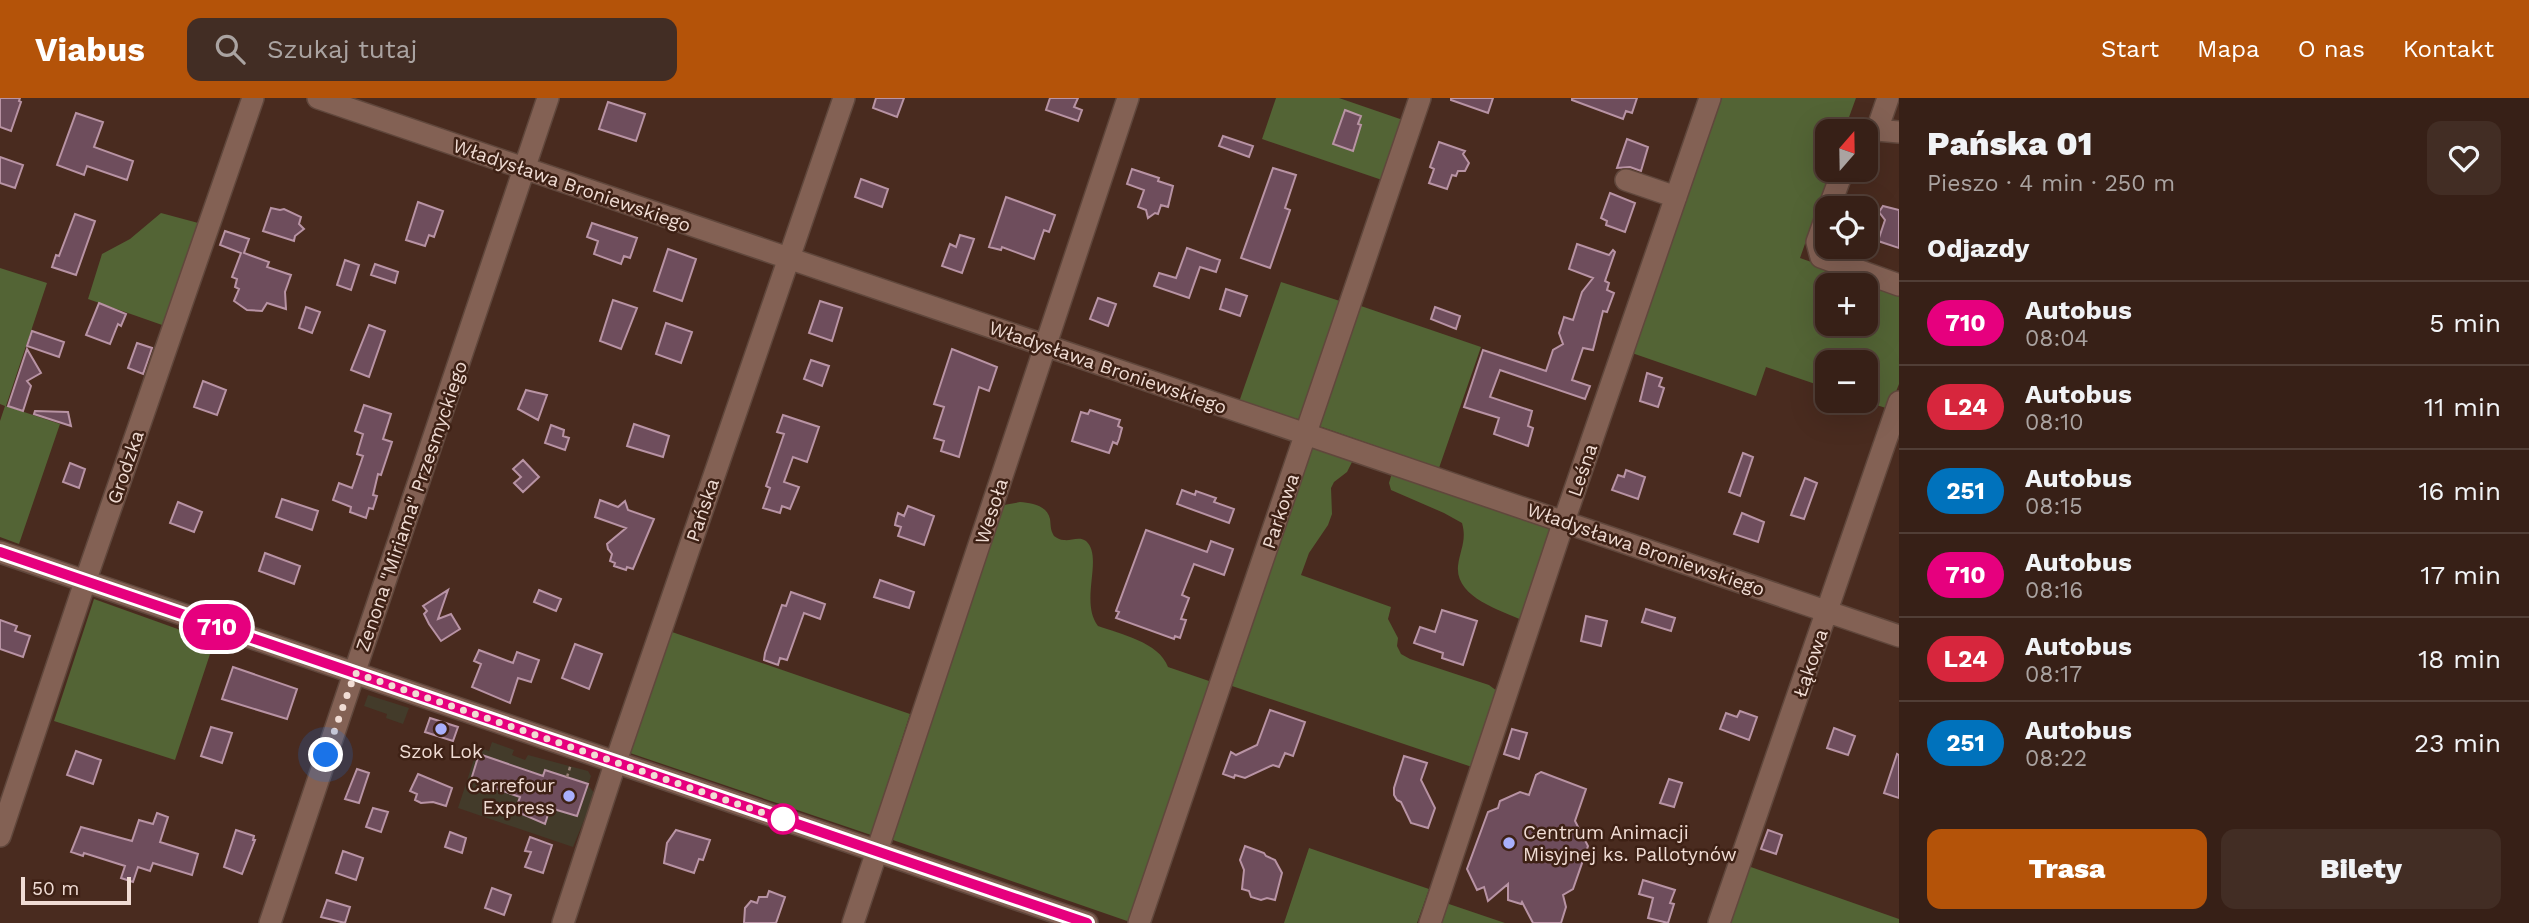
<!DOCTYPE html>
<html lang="pl">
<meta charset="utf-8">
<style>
body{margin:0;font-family:"Work Sans",sans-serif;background:#422d24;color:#f1f3f6;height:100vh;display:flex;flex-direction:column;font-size:26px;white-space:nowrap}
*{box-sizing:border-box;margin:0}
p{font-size:23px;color:#aaa3a1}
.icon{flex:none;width:38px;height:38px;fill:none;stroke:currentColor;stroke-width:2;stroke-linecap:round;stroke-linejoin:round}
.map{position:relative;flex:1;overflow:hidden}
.panel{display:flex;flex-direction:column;background:#372017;width:630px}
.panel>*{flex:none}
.badge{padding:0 14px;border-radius:23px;font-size:24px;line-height:46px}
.needle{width:46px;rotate:20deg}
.tools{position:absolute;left:1815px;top:21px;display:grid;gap:14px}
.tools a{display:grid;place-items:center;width:63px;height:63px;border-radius:14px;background:#372017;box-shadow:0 7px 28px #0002,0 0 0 2px #513e36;font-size:35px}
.scale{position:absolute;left:21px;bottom:18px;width:110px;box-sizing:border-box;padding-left:7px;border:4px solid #f0dcd4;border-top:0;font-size:19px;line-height:24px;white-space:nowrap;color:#f0dcd4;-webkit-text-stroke:5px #3e2115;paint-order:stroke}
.you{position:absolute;width:35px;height:35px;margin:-18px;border:5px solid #fff;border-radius:50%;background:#1a73e8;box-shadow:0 0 0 10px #1a73e833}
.map>.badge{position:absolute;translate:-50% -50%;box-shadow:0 0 0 4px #fff}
h2{padding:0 28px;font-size:26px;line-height:63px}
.round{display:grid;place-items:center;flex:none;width:74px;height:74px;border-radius:14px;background:#422d24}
.overview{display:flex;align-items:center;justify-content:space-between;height:119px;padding:0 28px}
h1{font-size:33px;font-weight:800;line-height:52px}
.cta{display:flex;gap:14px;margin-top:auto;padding:14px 28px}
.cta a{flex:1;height:80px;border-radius:14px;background:#b45309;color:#fff;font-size:28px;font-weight:800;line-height:80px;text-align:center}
.cta a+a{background:#422d24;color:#f1f3f6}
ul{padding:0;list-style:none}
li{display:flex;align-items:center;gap:21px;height:84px;padding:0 28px;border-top:2px solid #513e36}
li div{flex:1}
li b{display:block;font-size:26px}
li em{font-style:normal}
li .badge{min-width:77px;font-weight:700;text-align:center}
header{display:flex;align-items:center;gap:42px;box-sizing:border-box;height:98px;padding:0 35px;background:#b45309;color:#fff}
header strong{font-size:33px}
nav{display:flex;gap:38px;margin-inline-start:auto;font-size:24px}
.search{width:490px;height:63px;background:#422d24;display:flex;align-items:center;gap:18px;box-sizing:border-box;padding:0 24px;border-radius:14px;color:#aaa3a1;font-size:26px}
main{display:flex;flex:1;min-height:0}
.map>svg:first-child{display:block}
</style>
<header>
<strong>Viabus</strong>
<div class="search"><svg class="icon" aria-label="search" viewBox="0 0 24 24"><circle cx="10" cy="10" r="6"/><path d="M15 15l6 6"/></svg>Szukaj tutaj</div>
<nav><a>Start</a><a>Mapa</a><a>O nas</a><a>Kontakt</a></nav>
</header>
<main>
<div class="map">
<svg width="1899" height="825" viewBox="0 0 1899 825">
<rect width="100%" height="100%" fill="#492b1f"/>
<path fill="#433b2a" d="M368,597L409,610L403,626L386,620L387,616L364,608Z
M492,644L514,652L512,657L525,662L528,657L588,673L591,678L588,687L595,696L573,749L458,710L478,649L489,653Z"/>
<path fill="#536435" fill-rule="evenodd" d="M1276,0H1339L1403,22L1382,82L1262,41Z
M1716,0H1856L1844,33H1827V72H1831L1800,160L1899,195V286L1889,311L1864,303L1866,264H1827V290L1766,269L1756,298L1632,255L1720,2ZM1827,187H1866V226H1827Z
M161,115L202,126L165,228L88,201L102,156L130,141Z
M0,170L47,185L6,308L60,326L19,446L0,439V323L5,308L0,306Z
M1281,184L1343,204L1301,322L1239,304Z
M1358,207L1481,249L1439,370L1316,327Z
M1312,348L1353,362L1347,374L1334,384L1331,390L1332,416L1328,427L1309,455L1301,477L1391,509L1388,521L1398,540L1397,548L1401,556L1410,561L1489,587L1497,593L1472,669L1232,588Z
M1392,375L1553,430L1522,522C1500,512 1455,499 1458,468C1460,452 1467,442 1462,425L1444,415L1391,392L1389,385Z
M1020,404C1031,405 1047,407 1050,421C1051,428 1050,431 1054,438C1057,440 1060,442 1064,442C1071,443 1079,438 1086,443C1104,459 1079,503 1098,528C1120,536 1159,544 1168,569L1212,584L1130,824L890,741L1004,407Z
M94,501L214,544L175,662L54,623Z
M672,534L910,616L871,737L630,655Z
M1309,750L1429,791L1417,825H1284Z
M1748,768L1899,821V825H1729Z
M1446,805L1505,825H1440Z"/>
<path fill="#6e4d5c" stroke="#b893a4" stroke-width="2" d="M0,0H20L19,3L21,4L11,33L0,29Z
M876,0H904L897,19L873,10Z
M1050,0H1078L1074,9L1082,12L1078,23L1046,12Z
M1451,0H1493L1488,15L1451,2Z
M1572,0H1637L1632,15L1626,13L1623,21L1572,2Z
M608,4L645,16L636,43L599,31Z
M1345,12L1361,18L1358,26L1361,27L1353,53L1333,46Z
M76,15L103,24L94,49L133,63L127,82L87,68L84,77L57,67Z
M1223,38L1253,48L1249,59L1219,48Z
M1627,41L1648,49L1641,73L1630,69L1617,70Z
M1439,44L1465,53L1463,56L1469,65L1465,73H1458L1456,78L1452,77L1447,91L1429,85L1434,71L1430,69Z
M0,59L23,67L15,90L0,85Z
M1273,70L1296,77L1285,110L1290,112L1270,170L1241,160Z
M1132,71L1159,80L1158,83L1173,88L1168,109L1161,107L1158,116L1155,115L1148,120L1146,112L1138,109L1144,92L1127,86Z
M861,81L888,91L882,109L855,99Z
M1610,95L1635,105L1625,134L1606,127L1607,123L1601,120Z
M1006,99L1055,117L1049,134L1044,132L1034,161L1002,149L1001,152L989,149Z
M418,104L443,113L434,139L429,137L425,148L406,142Z
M1883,108L1899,112V150L1878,143L1885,122L1879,114Z
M271,110L280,112L284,111L301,119L299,126L304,131L295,138L294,143L263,133Z
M75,116L95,123L76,177L52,169L56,157L59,158Z
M592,125L637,140L630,160L624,158L621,166L594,156L598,143L587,139Z
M225,133L249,141L244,155L269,164L267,169L291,177L285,194L286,211L267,205L262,213L247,212L234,203L239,191L235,189L237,181L232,179L241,155L220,147Z
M960,137L974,141L962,175L942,168L950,146L956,149Z
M1577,146L1609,157L1613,152L1615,154L1605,183L1609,185L1607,192L1614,195L1607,214L1603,213L1593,252L1583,250L1572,282L1590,288L1585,301L1500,272L1490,299L1532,313L1528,328L1533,330L1528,348L1494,336L1499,320L1464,309L1483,252L1546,273L1553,252L1563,246L1559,235L1564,219L1573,222L1582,194L1593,180L1569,171Z
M1187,150L1220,162L1216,174L1200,169L1189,200L1154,188L1159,175L1176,180Z
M668,151L696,161L682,203L654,193Z
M345,162L359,167L351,192L337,187Z
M375,166L398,174L395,185L371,177Z
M1226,191L1247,198L1240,218L1220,211Z
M1098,200L1116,206L1108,228L1090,221Z
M613,202L637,210L621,251L600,243Z
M820,203L842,210L832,243L809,235Z
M99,205L126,216L121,228L118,226L110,246L86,237Z
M306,209L320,214L312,235L299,230Z
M1435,209L1460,218L1456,231L1431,221Z
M666,225L692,234L681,265L656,256Z
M369,227L385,233L369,279L351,272Z
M32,233L64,244L59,259L27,248Z
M137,245L152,250L143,276L128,270Z
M27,251L41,275L27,283L31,288L23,313L8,308Z
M952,251L997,269L989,293L979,289L959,359L941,353L944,343L934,340L944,309L934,306Z
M811,262L829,268L822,288L804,281Z
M1647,275L1662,280L1659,288L1664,290L1658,309L1640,303Z
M203,283L226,292L217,317L194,309Z
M526,292L547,297L538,322L518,311Z
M364,307L391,316L383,341L392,344L381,377L378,376L373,397L377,398L373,411L369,410L366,420L350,414L351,409L333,402L339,385L352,390L363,358L357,356L363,336L355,333Z
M1090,312L1120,322L1118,328L1122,330L1119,341L1117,346L1113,344L1109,355L1072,343L1081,314L1088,316Z
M35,313L68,314L71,328L34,316Z
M783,317L819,329L807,364L793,359L784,384L799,389L790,411L782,408L780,415L763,410L770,390L766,388L784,336L777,334Z
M634,326L669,338L663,359L627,348Z
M551,327L564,332L563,338L569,340L565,352L545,345Z
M1743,355L1753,359L1740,398L1729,394Z
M523,362L539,379L523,394L514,385L521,379L513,371Z
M70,365L85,371L79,390L63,384Z
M1626,372L1645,379L1638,401L1612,392L1618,377L1624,379Z
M1805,380L1817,385L1804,421L1791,417Z
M1182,392L1195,397L1196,393L1216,400L1214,404L1234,411L1229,425L1177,406Z
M282,401L318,413L312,432L276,419Z
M600,402L618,409L625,403L628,412L654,421L633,471L627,469L626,472L614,468L615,465L610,463L612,456L608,451L607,446L626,430L595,419Z
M178,404L202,414L194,434L170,425Z
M908,408L934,418L924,447L898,438L901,429L895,427L896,422L898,415L904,418Z
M1742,415L1764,424L1758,444L1734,436Z
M1146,432L1207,454L1211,443L1233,451L1224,477L1194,466L1182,497L1189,500L1181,521L1186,522L1180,540L1175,538L1174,541L1116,520L1119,514L1116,513Z
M265,455L300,468L294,486L259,473Z
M880,482L914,494L909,510L874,499Z
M448,492L438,521L451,516L460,531L441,543L429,526L424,516L427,513L423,508Z
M539,492L561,501L556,513L534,504Z
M791,494L825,506L820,521L804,515L787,562L780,560L778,567L764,562L765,555L782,507L786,508Z
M1646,511L1675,520L1671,533L1642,524Z
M1442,512L1477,523L1463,567L1442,560L1443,555L1414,545L1420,529L1435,534Z
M1586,518L1607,523L1601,548L1581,543Z
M0,522L17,528L15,533L30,538L23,559L0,551Z
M575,546L602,556L589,591L562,580Z
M479,552L513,565L517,554L539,562L531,584L518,580L510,605L472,589L481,566L474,563Z
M233,569L297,591L287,621L222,601Z
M1270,612L1305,624L1293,658L1285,655L1279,669L1273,667L1245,680L1235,677L1234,680L1223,676L1231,654L1236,657L1257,647Z
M1740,613L1757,619L1749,642L1720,631L1726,615L1737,619Z
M430,620L458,629L453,643L425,634Z
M211,629L232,635L222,665L201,658Z
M1834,630L1855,638L1848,657L1827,650Z
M1512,631L1527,635L1519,661L1504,656Z
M76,653L101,662L93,686L67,677Z
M479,656L543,678L545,672L588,686L577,718L550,710L545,726L515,713L520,699L471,682Z
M1897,656L1899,657V700L1884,695Z
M1404,658L1427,665L1421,682L1435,710L1428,730L1411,725L1401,704L1397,702L1394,697V690Z
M357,671L369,675L359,705L345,701Z
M1541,674L1586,691L1575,723L1588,748L1573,791L1563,797L1566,809L1561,825H1533L1522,804L1521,806L1508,802V786L1488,803L1484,789L1477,792L1467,771L1488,714L1498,710L1500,703L1520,694L1529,697L1536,677Z
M418,676L452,690L446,708L433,704L421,705L415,702L417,696L410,693Z
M1669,681L1682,685L1674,709L1660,705Z
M373,710L388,714L381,734L366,729Z
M157,715L168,719L160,744L198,756L192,777L153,765L150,773L138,769L133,784L121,780L125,768L84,755L83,758L71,754L81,729L132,743L139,722L153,726Z
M236,732L254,738L253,742H255L242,776L224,769Z
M676,732L710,742L703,762L699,761L694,775L664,765L667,745Z
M1768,732L1782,737L1776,756L1761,751Z
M450,734L466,740L462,755L445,749Z
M530,739L552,747L543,775L525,769L531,754L525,753Z
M1245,748L1264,755L1266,758L1275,762L1282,775L1275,802L1267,800L1261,802L1251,799L1249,793L1242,791L1244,772L1240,762Z
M343,753L363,760L356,782L336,775Z
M1643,782L1675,792L1670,805L1674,806L1668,825L1648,820L1653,800L1639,796Z
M492,790L511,797L504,817L485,810Z
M769,793L785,799L776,825H744L745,810L751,803L757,805L759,799H767Z
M327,802L350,809L345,825L321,819Z"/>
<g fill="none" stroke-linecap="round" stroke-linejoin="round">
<g stroke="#60473c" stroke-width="24">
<path id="minor" d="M318,0L1899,538
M1877,32L1888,0
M1866,36L1877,32L1899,34
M1626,82L1676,99
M1829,110L1843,72
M1827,116L1817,144L1821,159L1899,187
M0,454L1087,825
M0,738L85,484L253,0
M270,825L548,0
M563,825L616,663L844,0
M853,825L1128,0
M1139,825L1420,0
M1430,825L1564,423L1710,0
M1719,825L1899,304"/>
</g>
<path stroke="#987f75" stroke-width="2.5" stroke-dasharray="3.5 3.5" stroke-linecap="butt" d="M567,679L571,666"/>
<use href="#minor" stroke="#836154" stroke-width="21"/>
</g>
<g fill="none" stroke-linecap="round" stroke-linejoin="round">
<g stroke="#fff" stroke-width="16">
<path id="line" d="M0,454L1087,825"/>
</g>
<use href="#line" stroke="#e6007e" stroke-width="10"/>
<path stroke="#f0dcd4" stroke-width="7" stroke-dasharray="0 12.6" d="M326,657L355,575L793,725L783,721"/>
</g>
<g fill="#a9b0fc" stroke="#3e2115" stroke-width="2.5">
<circle cx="441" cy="631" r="7"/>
<circle cx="569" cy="698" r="7"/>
<circle cx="1509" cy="745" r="7"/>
</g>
<circle fill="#fff" stroke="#e6007e" stroke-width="3.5" cx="783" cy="721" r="14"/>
<g text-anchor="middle" stroke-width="5" stroke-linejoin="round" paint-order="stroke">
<g font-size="19" fill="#f0dcd4" stroke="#3e2115">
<text transform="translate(572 87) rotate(19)" y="7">Władysława Broniewskiego</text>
<text transform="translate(1108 269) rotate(19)" y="7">Władysława Broniewskiego</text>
<text transform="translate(125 369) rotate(-71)" y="7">Grodzka</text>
<text transform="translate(1582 372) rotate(-71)" y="7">Leśna</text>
<text transform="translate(411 408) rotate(-71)" y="7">Zenona "Miriama" Przesmyckiego</text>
<text transform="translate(702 412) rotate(-71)" y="7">Pańska</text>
<text transform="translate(991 413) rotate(-72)" y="7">Wesoła</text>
<text transform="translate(1280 413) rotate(-71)" y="7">Parkowa</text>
<text transform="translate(1646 451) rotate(19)" y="7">Władysława Broniewskiego</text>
<text transform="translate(1810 565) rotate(-71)" y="7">Łąkowa</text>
</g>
<g font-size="19" fill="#f0dcd4" stroke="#3e2115">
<text x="441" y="660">Szok Lok</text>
<text x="555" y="694" text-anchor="end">Carrefour<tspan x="555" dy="22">Express</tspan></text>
<text x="1523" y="741" text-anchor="start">Centrum Animacji<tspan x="1523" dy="22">Misyjnej ks. Pallotynów</tspan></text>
</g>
</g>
</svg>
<div class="tools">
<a><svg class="needle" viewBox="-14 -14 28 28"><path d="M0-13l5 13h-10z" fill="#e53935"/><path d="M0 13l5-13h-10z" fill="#aaa3a1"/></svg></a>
<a><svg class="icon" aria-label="locate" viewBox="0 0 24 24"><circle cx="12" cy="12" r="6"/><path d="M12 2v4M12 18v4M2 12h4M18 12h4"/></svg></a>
<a>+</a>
<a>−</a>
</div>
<div class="scale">50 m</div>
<div class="you" style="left:326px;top:657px"></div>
<b class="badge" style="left:217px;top:529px;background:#e6007e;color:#fff">710</b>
</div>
<section class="panel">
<div class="overview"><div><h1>Pańska 01</h1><p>Pieszo · 4 min · 250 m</p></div><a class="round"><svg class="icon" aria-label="heart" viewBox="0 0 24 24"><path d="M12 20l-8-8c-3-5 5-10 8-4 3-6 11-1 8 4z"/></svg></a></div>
<h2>Odjazdy</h2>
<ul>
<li><span class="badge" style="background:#e6007e;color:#fff">710</span><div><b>Autobus</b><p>08:04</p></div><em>5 min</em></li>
<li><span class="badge" style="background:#d7263d;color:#fff">L24</span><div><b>Autobus</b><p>08:10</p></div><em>11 min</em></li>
<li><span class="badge" style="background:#0072bc;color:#fff">251</span><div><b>Autobus</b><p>08:15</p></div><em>16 min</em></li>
<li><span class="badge" style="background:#e6007e;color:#fff">710</span><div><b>Autobus</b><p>08:16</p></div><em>17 min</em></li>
<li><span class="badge" style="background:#d7263d;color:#fff">L24</span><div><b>Autobus</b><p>08:17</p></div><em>18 min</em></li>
<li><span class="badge" style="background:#0072bc;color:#fff">251</span><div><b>Autobus</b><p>08:22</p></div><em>23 min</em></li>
</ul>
<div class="cta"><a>Trasa</a><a>Bilety</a></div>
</section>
</main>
